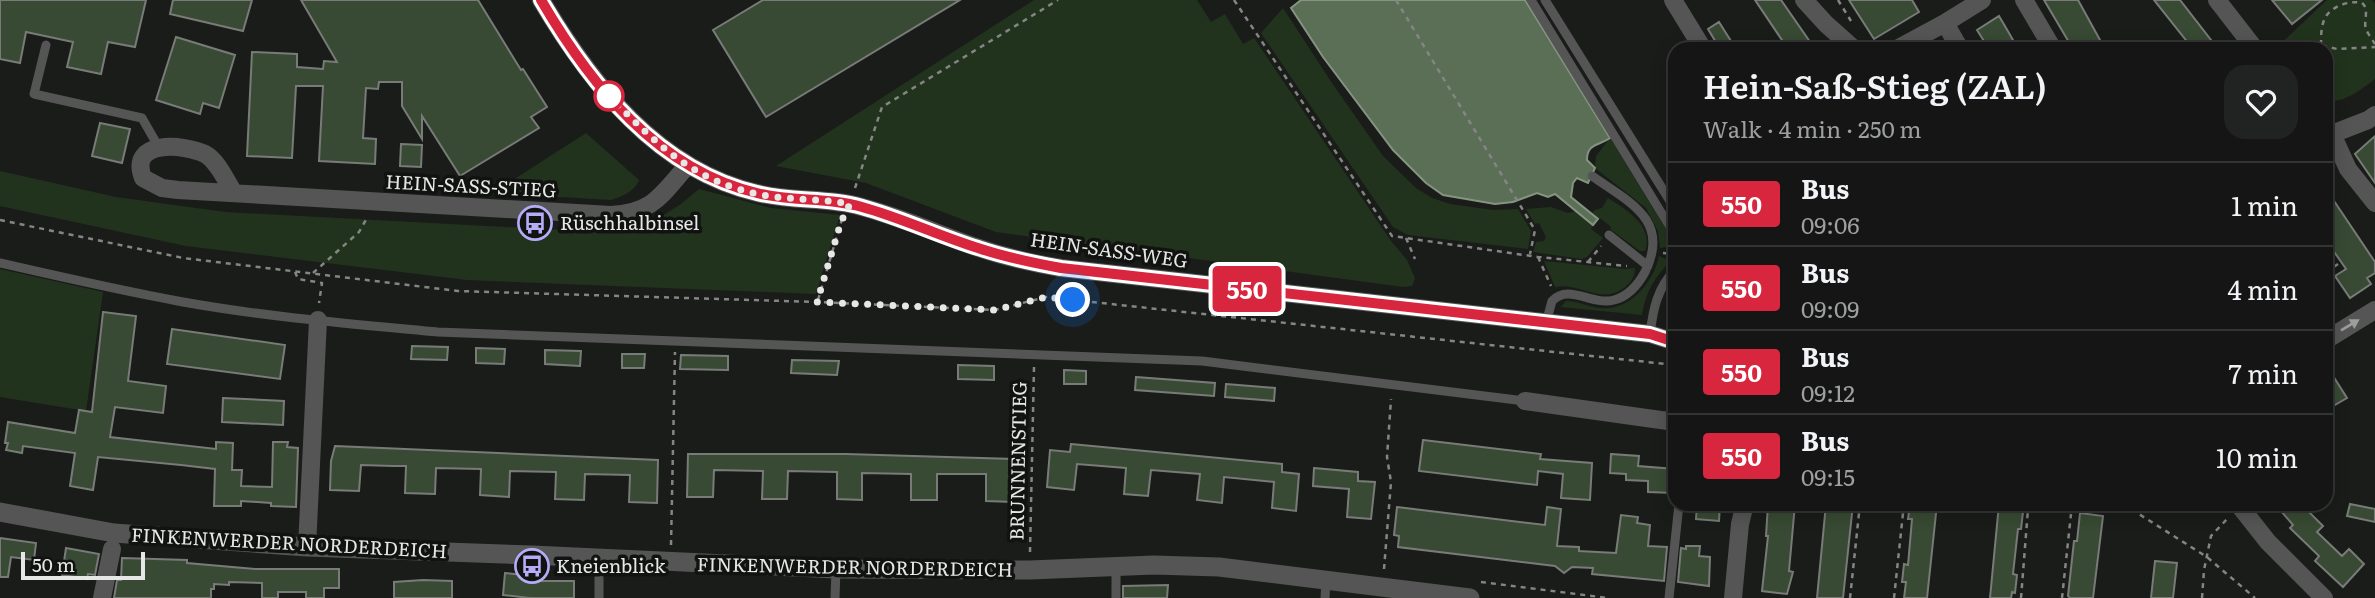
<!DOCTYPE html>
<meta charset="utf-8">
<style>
body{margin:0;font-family:Literata,serif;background:#212222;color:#f1f3f6;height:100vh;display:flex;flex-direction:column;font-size:26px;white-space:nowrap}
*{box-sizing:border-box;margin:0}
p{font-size:23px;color:#9d9fa0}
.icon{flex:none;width:38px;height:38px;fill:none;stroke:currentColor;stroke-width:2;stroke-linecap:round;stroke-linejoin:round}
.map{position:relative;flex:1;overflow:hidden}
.details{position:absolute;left:1668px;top:42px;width:665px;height:469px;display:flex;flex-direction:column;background:#141514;border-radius:21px;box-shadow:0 4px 18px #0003,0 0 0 2px #333434}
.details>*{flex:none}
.badge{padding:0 14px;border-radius:5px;font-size:24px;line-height:46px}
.scale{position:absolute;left:21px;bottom:18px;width:124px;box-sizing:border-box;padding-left:7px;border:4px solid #e6e7e6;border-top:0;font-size:19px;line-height:24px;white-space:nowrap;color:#e6e7e6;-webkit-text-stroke:5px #111311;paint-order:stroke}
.you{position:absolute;width:35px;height:35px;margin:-18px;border:5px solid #fff;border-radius:50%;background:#1a73e8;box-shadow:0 0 0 10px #1a73e833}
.map>.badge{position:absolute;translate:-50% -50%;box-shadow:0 0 0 4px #fff}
.round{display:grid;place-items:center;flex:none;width:74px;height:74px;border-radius:21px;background:#212222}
.overview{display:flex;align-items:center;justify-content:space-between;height:119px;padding:0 35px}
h1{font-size:33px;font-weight:600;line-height:52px}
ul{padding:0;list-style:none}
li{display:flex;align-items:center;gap:21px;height:84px;padding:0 35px;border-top:2px solid #333434}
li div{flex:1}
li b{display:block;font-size:26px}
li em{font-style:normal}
li .badge{min-width:77px;font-weight:700;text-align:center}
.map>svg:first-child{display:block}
</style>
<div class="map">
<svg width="2375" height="598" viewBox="0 0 2375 598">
<rect width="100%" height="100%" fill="#1a1c1a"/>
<path fill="#22331d" d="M1034,0H1197L1211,22L1225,14L1243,44L1254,38L1391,241L1407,260L1415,278L1412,286L1403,287L996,232L866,183L776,166Z
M2327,0H2372L2375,3V79C2359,91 2347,101 2326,102V49H2275Z
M1283,8L1330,80L1383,156L1416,188L1432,198L1450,204L1493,210L1518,209L1531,231L1528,249L1408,235L1393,227L1261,33Z
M586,133L639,180C634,192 623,196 611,200L493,193Z
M1610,138L1675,244V246L1660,248L1658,231L1646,208L1595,168L1596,156Z
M0,171L116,197L225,212L619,233L640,230L681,204L699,189L771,208L840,215L816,294L467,280L186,246L0,206Z
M1608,198C1626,210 1654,225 1645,251H1640L1610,229L1611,227L1600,218L1598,219L1591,214L1595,210L1602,208Z
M1551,207L1568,213L1576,211L1593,225L1591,229L1603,238L1587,257L1582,259L1533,252L1536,242L1544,241L1546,237L1539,223L1535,224L1526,209Z
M1659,256L1671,261C1655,276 1645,293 1642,315L1561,307L1566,301C1578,301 1588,307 1600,308C1629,312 1654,282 1659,256Z
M1544,261L1625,269L1635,268C1635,276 1632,281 1625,287C1601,306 1580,282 1555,287Z
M0,269L103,292L86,411L0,397Z"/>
<path fill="#5b6f56" stroke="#859381" stroke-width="2" d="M1301,0H1525L1610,138C1599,146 1587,143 1587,160L1595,168L1588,183L1577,178L1573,183L1571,197L1598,219L1593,225L1555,194L1548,197L1537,193L1513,202L1495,204L1443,195L1426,183L1393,150L1323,57L1291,8Z"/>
<path fill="#384a33" stroke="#787b78" stroke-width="2" d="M0,0H146L135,47L108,42L101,74L67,67L73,42L26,32L20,63L0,59Z
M173,0H252L243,31L170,14Z
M301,0H478L521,70L523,69L547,107L531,117L539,128L460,176L422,116V139L402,106V82H379L378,89L366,88L363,138L376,139L375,164L319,161L323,86H296L292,158L247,156L252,52L297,54V67L323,69L324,61L337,62Z
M763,0H960L766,117L713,30Z
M1755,0H1781L1815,49H1788Z
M1849,0H1912L1919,12L1874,39Z
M2044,0H2078L2105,49H2073Z
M2154,0H2180L2218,49H2193Z
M2272,0H2322L2292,24Z
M1999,16L2009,33L2018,49H1989L1977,30Z
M1719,22L1736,49H1720L1708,29Z
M176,37L235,55L219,108L203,103L200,114L156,100Z
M100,123L130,129L122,163L92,156Z
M2375,136V183L2355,154Z
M401,144L422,145L421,167L400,166Z
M2326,189L2375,262V273L2367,278L2371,284L2350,298L2335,276L2346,269L2326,240Z
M103,312L136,316L128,381L166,386L163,413L115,407L110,437L216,449V442L233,443L232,470H242L241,486L272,487L273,442H288L287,447L298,448L296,507L271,506V503L241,501V506H214L215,469L181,465L98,457L93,490L70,486L75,453L23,446L22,453L6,450L8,443H5L8,422L75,433L79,410L92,412Z
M172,329L285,345L280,379L167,364Z
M412,346L448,347L447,360L411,359Z
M476,348L505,349L504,364L476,363Z
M545,350L581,351L580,366L545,364Z
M622,354H645L644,368H622Z
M681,355L728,356V370L680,369Z
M792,360L839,361L837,375L791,373Z
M958,365L994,366V380L958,379Z
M1064,370L1086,371V384H1064Z
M1136,377L1215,383L1214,396L1135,390Z
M2335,379L2347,398L2326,410V385Z
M1226,384L1275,388L1274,401L1225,397Z
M223,398L284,401L283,425L222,422Z
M1423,440L1541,454L1540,459L1592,463L1590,500L1561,498L1563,474L1538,471L1537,485L1419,471Z
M1071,444L1282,464V472L1299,474L1296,511L1272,508L1274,482L1224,477L1222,503L1197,500L1200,474L1151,470L1148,496L1124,494L1126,468L1077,464L1074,490L1047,487L1050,450L1070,452Z
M335,446L658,460L657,503L629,502L630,475L585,474L584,500L555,499L556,472L510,471L509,497L480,495L481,469L436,468L435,494L405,493L406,466H393L361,465L359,491L330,490L331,461Z
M688,454H846L1014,459L1013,502L986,501V474H937V500H911V474L862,473V500L837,499V472L788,471L787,499H762L763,471L714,470L713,497H687Z
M1611,454L1639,456L1638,466L1675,469L1674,493L1648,492V481L1626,480V474L1610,473Z
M1314,468L1358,472V481L1375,482L1371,519L1347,517L1349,489L1313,486Z
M1697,504H1720L1719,521L1696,519Z
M1768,504H1795L1789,571L1793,572L1787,594L1762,591L1768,536H1766Z
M1826,504H1853L1843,598H1817Z
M1910,504H1937L1927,598H1904L1906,582H1902L1904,564L1908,565L1912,519H1908Z
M1999,504H2021L2020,512H2023L2021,529H2018L2013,574L2017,575L2015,593L2012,592L2011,598H1990Z
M2275,504H2301L2323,526L2317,532L2342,556L2349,549L2364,564L2343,587L2315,561L2319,556L2290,528L2293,525Z
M2350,504L2375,509V522L2347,516Z
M1397,507L1545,525L1547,507L1561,509L1557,546L1579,547V551L1616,553L1621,515L1638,517L1637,523L1650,525L1648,546L1667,547L1664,581L1592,574L1593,568L1572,567L1564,573L1555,566L1398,547L1399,536L1394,535Z
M2080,513L2103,516L2093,598H2070L2068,596L2074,541H2077Z
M0,538L36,543L34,560L11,557L8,577H0Z
M1686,546H1700L1699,556L1710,557L1709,586L1678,582L1681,548L1686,549Z
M66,548L99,554L95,575L88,574L87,579L62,575Z
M122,558L187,560V563L255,569H339V588H324V598H306V592H278V598H262V583L229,582V585L214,584V589H211V598H114L117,580H121Z
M2155,561L2177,563L2173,598H2151Z
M505,573L539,577V581H574V598H530L503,595Z
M423,580L452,581V598H394V582Z
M1168,585L1167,598H1123V586Z"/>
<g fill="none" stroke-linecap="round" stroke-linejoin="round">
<path stroke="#848584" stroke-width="2.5" stroke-dasharray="5 5" stroke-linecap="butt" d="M1234,0L1392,236L1538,257L1627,266
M1396,0L1535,230L1530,254
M1838,0L1851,21
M2321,45C2321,36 2321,26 2325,18C2331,6 2350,0 2362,3C2370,9 2363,21 2366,29C2368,34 2372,39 2375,44
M2313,49L2321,45L2337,49L2375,47
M855,188L882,107L1058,0
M0,220L183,258L458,291L817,302L995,310L1046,297L1675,365
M1406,238L1415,259
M1663,253L1675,254
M1538,257L1551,286
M1588,262L1601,246
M295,272L298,279L322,283L319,303
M2326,272L2338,264
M313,273L359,232L367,218
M818,300L842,219
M2123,504L2207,557L2255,598
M671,545L675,352
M1030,552L1034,367
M1384,569L1391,482L1387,457L1391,399
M1481,582L1608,598
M1850,598L1860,504
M1894,598L1904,504
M2021,598L2028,509
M2062,598L2071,514
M2202,598L2204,570L2211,536L2228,518"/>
<path stroke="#545554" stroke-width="9" d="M1531,0L1675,235
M1545,0L1675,209
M46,45L34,94L142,118L158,146
M1609,235L1648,266
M0,263C61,277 122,291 183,302C267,317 353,324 438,332L1202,361L1525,401
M1546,323L1552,301C1569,283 1592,306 1614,300C1629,296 1638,285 1645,272C1671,220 1629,202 1592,176
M1650,334C1653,310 1657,288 1675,270
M599,559V598
M1116,566V598
M835,598L836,569
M1325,598L1326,580
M1669,598L1679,504"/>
<path stroke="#545554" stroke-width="18" d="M541,0C591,84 658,170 757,193C792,202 828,197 862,207C900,217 936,233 973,246C1001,256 1031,263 1061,268L1650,334L1675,342
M1673,0L1703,49
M1804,0L1826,24L1854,49
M2024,0L2053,49
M2217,0L2255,49
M1945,23L1960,49
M1897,49L1945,23L1982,0
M2326,128L2332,134L2348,169L2375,203
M2332,134L2368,120L2375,115
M234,193C226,181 218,161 205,154C184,144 128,139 143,178L162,188L178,190L611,215C653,213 661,195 687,166
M2326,340L2375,310
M1525,401L1675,422
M2238,504L2268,542L2324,598
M307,547L318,320
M102,598L112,549
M1733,598L1740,524L1745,504"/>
<path stroke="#545554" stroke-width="19" d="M0,512L114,533L307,547L532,555L836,569L1030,570L1154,565L1219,567L1470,598"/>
</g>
<defs><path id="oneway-solid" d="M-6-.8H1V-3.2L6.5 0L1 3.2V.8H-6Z" transform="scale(1.75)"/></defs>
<use fill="#9d9e9d" href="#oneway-solid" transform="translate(2350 325) rotate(-31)"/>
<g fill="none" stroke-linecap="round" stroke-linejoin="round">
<g stroke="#fff" stroke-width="16">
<path id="line" d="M541,0C590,84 658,170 757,193C792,202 828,197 862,207C902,218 939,236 978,248C1005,257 1033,263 1061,268L1650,334L1675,342"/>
</g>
<use href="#line" stroke="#d7263d" stroke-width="10"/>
<path stroke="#e6e7e6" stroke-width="7" stroke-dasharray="0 12.6" d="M609,96C659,146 695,184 769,196C796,200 823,199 850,204L841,222L817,302L995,310L1046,297L1073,300"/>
</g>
<defs>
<g id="bus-ring" transform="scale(1.75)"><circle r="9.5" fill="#111311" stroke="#b5acf8" stroke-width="1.5"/><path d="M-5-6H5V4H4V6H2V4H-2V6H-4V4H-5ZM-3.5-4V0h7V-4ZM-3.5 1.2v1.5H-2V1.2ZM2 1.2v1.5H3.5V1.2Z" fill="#b5acf8"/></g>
</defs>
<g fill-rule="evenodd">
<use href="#bus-ring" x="535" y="223"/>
<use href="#bus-ring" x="532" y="566"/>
</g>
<circle fill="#fff" stroke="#d7263d" stroke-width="3.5" cx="609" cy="96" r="14"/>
<g text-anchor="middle" stroke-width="7" stroke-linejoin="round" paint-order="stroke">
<g font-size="19" fill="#e6e7e6" stroke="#111311">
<text transform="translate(471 186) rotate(3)" y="7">HEIN-SASS-STIEG</text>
<text transform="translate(1109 250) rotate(8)" y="7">HEIN-SASS-WEG</text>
<text transform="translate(1018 461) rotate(-89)" y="7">BRUNNENSTIEG</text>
<text transform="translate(289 543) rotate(3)" y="7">FINKENWERDER NORDERDEICH</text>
<text transform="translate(855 567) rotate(1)" y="7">FINKENWERDER NORDERDEICH</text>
</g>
<g font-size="19" fill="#e6e7e6" stroke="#111311" text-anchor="start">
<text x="560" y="230">Rüschhalbinsel</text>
<text x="556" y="573">Kneienblick</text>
</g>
</g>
</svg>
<div class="scale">50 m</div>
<div class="you" style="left:1073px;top:300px"></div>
<b class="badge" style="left:1247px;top:289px;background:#d7263d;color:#fff">550</b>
<section class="details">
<div class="overview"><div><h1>Hein-Saß-Stieg (ZAL)</h1><p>Walk · 4 min · 250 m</p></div><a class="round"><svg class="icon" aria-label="heart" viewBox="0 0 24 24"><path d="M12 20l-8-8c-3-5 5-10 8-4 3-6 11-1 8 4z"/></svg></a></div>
<ul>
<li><span class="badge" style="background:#d7263d;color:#fff">550</span><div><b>Bus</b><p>09:06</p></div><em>1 min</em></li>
<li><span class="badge" style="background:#d7263d;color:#fff">550</span><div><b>Bus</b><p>09:09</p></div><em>4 min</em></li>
<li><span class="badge" style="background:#d7263d;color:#fff">550</span><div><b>Bus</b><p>09:12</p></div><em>7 min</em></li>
<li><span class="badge" style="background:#d7263d;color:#fff">550</span><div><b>Bus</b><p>09:15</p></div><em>10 min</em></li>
</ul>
</section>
</div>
